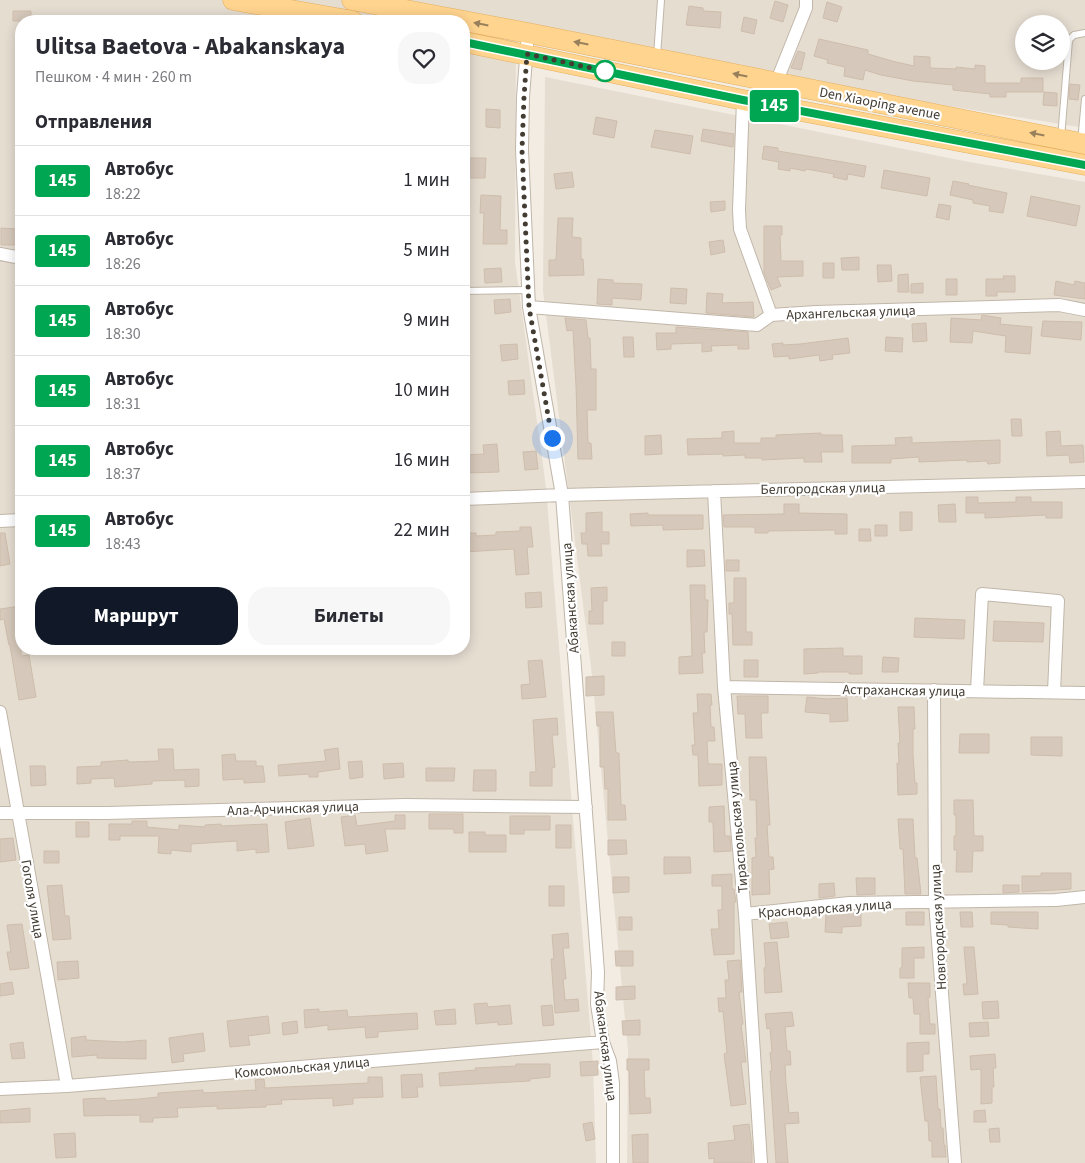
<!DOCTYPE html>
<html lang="ru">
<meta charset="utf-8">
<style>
body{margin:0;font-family:"Source Sans 3",sans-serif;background:#f7f7f7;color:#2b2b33;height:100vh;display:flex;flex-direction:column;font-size:19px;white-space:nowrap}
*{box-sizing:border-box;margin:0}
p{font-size:16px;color:#7c7c81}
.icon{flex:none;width:28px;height:28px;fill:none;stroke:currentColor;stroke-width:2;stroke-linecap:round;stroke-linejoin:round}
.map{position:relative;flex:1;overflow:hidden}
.panel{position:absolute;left:15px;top:15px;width:455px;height:640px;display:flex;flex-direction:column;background:#fff;border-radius:20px;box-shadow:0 2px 12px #0003}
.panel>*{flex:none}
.badge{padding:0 10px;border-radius:4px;font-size:18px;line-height:32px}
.buttons{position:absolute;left:1015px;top:15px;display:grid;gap:10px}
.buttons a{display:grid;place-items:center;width:55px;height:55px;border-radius:50%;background:#fff;box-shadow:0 2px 12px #0003;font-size:25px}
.you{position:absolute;width:25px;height:25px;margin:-12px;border:4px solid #fff;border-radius:50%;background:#1a73e8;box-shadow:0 0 0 8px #1a73e833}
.map>.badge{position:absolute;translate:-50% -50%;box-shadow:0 0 0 2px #fff}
h2{padding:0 20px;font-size:19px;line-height:45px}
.round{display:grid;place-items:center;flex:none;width:52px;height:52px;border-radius:20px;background:#f7f7f7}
.summary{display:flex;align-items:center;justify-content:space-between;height:85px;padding:0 20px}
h1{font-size:24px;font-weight:700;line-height:38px}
.cta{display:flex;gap:10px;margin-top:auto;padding:10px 20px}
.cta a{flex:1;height:58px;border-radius:20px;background:#111827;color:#fff;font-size:20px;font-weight:700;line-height:58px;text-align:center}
.cta a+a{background:#f7f7f7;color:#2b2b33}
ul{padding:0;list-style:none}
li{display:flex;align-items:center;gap:15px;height:70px;padding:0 20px;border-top:1px solid #e1e1e2}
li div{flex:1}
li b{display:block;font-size:19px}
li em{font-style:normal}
li .badge{min-width:55px;font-weight:700;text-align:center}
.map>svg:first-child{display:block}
</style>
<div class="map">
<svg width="1085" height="1163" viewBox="0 0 1085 1163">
<rect width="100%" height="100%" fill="#f2ece3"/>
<path fill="#e6ddd1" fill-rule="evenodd" d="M0,0H1085V128L838,88L516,32L515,262L546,487L593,1064L596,1163H0ZM21,21H464V649H21ZM1024,24H1061V61H1024Z
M545,77L964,161L1085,182V1163H627L628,1050L592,675L543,291Z"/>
<path fill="#d6c9bb" stroke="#cebdac" d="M775,1L788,5L783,22L770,18Z
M827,2L842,7L837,22L823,18Z
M689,6L703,8V11L721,12L720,28L686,25Z
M13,11H31V21H13Z
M744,17L757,20L754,34L741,31Z
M819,39L868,50V54L892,61L914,66V56L930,57V68L956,69V67L975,69V65L985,66V83H1021V78H1043V92H1006V97H990V94L953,90V85L913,81L881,75L865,70L863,80L844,76L845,67L827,63L828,60L814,56Z
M798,51L805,53L801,70L791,68Z
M1070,84L1080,85L1078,100L1069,99Z
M1044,92L1057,93V106L1043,105Z
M486,109L500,110V128L486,127Z
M596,117L617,121L614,138L593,134Z
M703,129L734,134L733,147L701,141Z
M655,130L693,136L690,154L651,147Z
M764,146L778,148V151L866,166L864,177L848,174L847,180L833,177L834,174L806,169L805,171L790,168V171L778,169L779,162L762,159Z
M467,158H486L485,178H466Z
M884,170L930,178L927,196L881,188Z
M572,172L574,187L556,189L554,174Z
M953,181L969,184L968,185L1007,193L1003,213L989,211L990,206L973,203V200L950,195Z
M481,195L501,196L500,230H507V244H483L484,213H480Z
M1031,196L1080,206L1076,226L1027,216Z
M725,201V210L711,212L710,202Z
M939,204L951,206L949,220L936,217Z
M558,218H573L572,237L581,238V259H583L584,275L549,276V260H556Z
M764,226H782V235H780L781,261H803V276L777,277L781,286L771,290L764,273Z
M1,228L16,229V245H1Z
M723,240L725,252L711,255L709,242Z
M859,257V270H842L841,258Z
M823,263H834V278H823Z
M877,265H891L892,281L878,282Z
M501,268L502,282L485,283L484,269Z
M908,274L909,292H898V275Z
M1003,276H1015V292H997V296H986V279H1004Z
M598,279L613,280V283L642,284L641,300L612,298V305L597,304Z
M946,279H957V295H946Z
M1056,281L1074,285L1075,281L1085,283V299L1054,295Z
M923,283V293H911V284Z
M671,288L687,289L686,304L670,303Z
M707,293L723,294L722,303L753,302L754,317L706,313Z
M510,299L511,312L495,314L494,300Z
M982,315L1001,318L1000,324L1032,327L1030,354L1005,352L1006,336L973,331L972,343L950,342L951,318L981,320Z
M565,318L586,320L588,338H590L591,369H596V410H587L588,443H591L592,459H578L576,385L573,330L567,331Z
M1043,321L1082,322L1081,340L1041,336Z
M926,323L927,341L913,342L912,324Z
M676,327L748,332L749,349H738V345L711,346L712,351L702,352V343L671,344V349L657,350L656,333H676Z
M623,337H633L634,357H624Z
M886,337L903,338L902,352L885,351Z
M848,338L850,353L832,355L833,359L820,361L819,355L789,359V356L774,357L772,344L783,343V345L800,344Z
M517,344L518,359L502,361L500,345Z
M524,380L525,394L509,395L508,381Z
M1011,419H1021L1022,436H1012Z
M734,431V443H761V438H776V435L821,433V435H842L843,452H821L822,462H804V458L762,460V458H745V455L723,456V454L688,455L687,439L722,438V432Z
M1060,431L1061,446L1083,445L1084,462L1070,463L1069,455L1047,456L1046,432Z
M661,435L662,454L645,455V436Z
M912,437V443L1000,440V463L988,464L987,461L967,462V460L919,462V457L891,459V463H852V446L896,445L895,438Z
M497,444L499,472L465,473L464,455L484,454L483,445Z
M536,451L538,469L525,470L523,452Z
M966,497H978V503L1016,502V497H1031V502H1062V518H1046V515L985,518V513H966Z
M784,504H799V513L847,514V534H835V530L768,531V533H755V527H724L723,515L784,514Z
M955,504L956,522H939L938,505Z
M602,512V532H609V544H601L602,556H588L587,544H582L581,533H586V513Z
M900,512H912V530L900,531Z
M648,513V515H703V529L663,530V525L631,526L630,514Z
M875,525H887V536H875Z
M520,527H531L533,547H527L529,574L516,575L514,549L464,552V533H476V536L496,535V532L520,531Z
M859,529H870L871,541H859Z
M0,533H5L10,564L0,566Z
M687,550H704L705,566L687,567Z
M726,560H739V571H726Z
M734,578H746V632H752V645H733L732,614H729V603H734Z
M690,585H705V600H708L707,632H704L705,653H702L703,673L679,674V657L692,656Z
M607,587V601H603V624H589V611H592L591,588Z
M541,592L542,607L526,608L525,593Z
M21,606V656L29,655L36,697L19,700L10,645H9L4,619L0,620V609Z
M915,618L965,620L964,639L914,637Z
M994,621L1044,623L1043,642L993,641Z
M612,642H625V656H612Z
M843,648V656H862V674H849V672H818V673L804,674V649Z
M883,657L899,658L898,672H882Z
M542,660L546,697L522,699L521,685L530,684L528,661Z
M744,660H758V677H744Z
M604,676V695L586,696V677Z
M697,694H711L712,705H710L711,727H714L715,741H707L708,764H722V785L699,786L698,755H693L692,745H695L693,713H698Z
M737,696H768V713H761L762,738H746L745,714H738Z
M807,697L827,699L847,698L848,721L830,722V714L805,712Z
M898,707H914L915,729H913V755L915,783H917V794L898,795L897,763H899L898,743H900Z
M596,712H613L616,753H619L621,805H625L626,820H608V789H605L604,767H600V726H597Z
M557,718L558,735H552L555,767L552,768V786H530V772H536L533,720Z
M960,734H989V753H959Z
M1031,737H1062V756L1031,755Z
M338,748L340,769L318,772V777H309V774L279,776L278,765L326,761L324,750Z
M158,749H173L174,770L199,769V786L185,787V780L152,781V784L115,787L114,778L91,779V783L77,784V767L101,766V762L128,760V762L159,761Z
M235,754L236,761H256V766H263L265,782L244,783V779L223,780L222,755Z
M749,757H766L770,825H767L769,857H773L774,869L769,870L770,894L752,895V858L756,857L755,838H757L756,800H750Z
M362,761L363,777L350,779L348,762Z
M403,763L404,777L384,779L383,764Z
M30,766H45L46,785L31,786Z
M426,768H455L454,781H426Z
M474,770H496V791H473Z
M954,800H973L974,836H983V851H973L972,872H956L957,850H954V836H956V815H954Z
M724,806L725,836H730L731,851L714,852L713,822H709V807Z
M429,814H463V833H454V829H429Z
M355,815L357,826L395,821V815H405V829H385L388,851L366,854L365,844L345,846L341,817Z
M510,816H550V830H524V834H510Z
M310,818L314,846L288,849L285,822Z
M898,819H913L915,858H917L921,894H905L903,849H900Z
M132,821H147V827L179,830V825L205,827V825L221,824V826L267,824L269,852L256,853V849L237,851V841L191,844V852L171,850V854L158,853L159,836H120V840H109V824H132Z
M76,822H89V837H76Z
M556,825H571V848H556Z
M469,832H485V835H506V852H469Z
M13,838L16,860L0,862V839Z
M608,840H626L627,854L608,855Z
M44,851H59V863H44Z
M664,857H690L691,873L664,874Z
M1041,873H1071V889L1022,892V876H1041Z
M732,874V889H734L736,902H734V954L714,955L711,929H719L718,910H722V886H712V875Z
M613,877H629V892L613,893Z
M856,878H875V894L857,895Z
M834,883L835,896L819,898V884Z
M62,885L65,916H69L71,939L53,940L47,886Z
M1003,885H1019V892L1003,893Z
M549,886H564V906H549Z
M839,912L861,913V926L842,927V933L825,932L826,914Z
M906,912H924V925H906Z
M960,912H972L973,927H961Z
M991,912H1038V929L1008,927V925L991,924Z
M619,917H632V930H619Z
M787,922L789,937L771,939L769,924Z
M22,924L29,968L10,970L7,952H11L7,925Z
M568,933L569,948H563L566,979H563L565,1000L578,999L579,1011L555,1013L551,959H554L552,935Z
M777,942L782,992L765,993L764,968L766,967L764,943Z
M924,947V958H914V978H900V968H902V948Z
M964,947H974L978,994L964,995L963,984H967Z
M615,951H633V966H616Z
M740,960L742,992H739L743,1024L741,1025L746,1062H741L746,1104L731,1106L724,1054L727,1053L723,1011L719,1012L718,998H726L725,980H729L727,961Z
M78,961L79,978L58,980L57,962Z
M12,982L14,994L0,996V984Z
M908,983H930V997L928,998L930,1024H935V1034H920V1014H914L913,998H909Z
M635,986V999L616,1000V987Z
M998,1001L999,1018L983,1019L982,1002Z
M487,1003L488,1007L510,1005L512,1024L498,1025V1022L476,1024L474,1004Z
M552,1005L554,1025L543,1026L541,1006Z
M319,1009V1012L347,1010L348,1017L417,1013L418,1029L378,1032V1037L366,1038L365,1027L328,1030V1025L305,1028L304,1010Z
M455,1009L456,1024L436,1025L434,1011Z
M792,1012L794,1026L785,1027L787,1051H790L791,1065H785L786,1083L789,1113L798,1112L799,1123L785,1124L788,1163H776L770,1071H772L770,1053L772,1052L770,1028L767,1029L765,1014Z
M268,1016L270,1033L248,1036L250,1045L230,1047L227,1021Z
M640,1020V1035H623L622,1021Z
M297,1021L298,1033L283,1035L282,1023Z
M988,1022L989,1036L970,1037L969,1023Z
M203,1033L205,1051L183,1054L184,1061L172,1063L169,1038Z
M86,1036V1040L123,1042L146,1040V1059L97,1058V1055L72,1057L71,1038Z
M23,1042L25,1058L12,1059L10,1044Z
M929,1042V1054H923V1071L907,1072V1043Z
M995,1054L996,1068H993L994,1087H992V1103L981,1104V1069L971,1070L970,1056Z
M627,1059H649V1070H644L645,1098H650L651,1113L630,1114L629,1070H627Z
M598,1061V1075L581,1076L580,1062Z
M516,1064H550V1077L530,1079V1081L440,1086L439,1073L476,1070L475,1068L516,1066Z
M422,1074L423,1087H417L418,1097L402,1098L401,1075Z
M936,1076L938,1109H940L941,1128H943L944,1145H945L946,1157H932V1141H929L928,1121H925L920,1077Z
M368,1077H382L383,1097L353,1098V1104L333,1106V1098L281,1100L282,1104L266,1105V1107L217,1109V1106L177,1108L178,1117L153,1118V1122H140V1115L84,1116L83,1099L105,1098L106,1101L139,1099L158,1097V1093L203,1090V1093L256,1090L255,1080L264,1079L265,1088L368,1083Z
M30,1108V1122L0,1123V1111Z
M985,1110L986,1122H974V1111Z
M592,1122L595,1139L586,1141L583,1124Z
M749,1124L752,1147V1163H714V1158L709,1159L708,1143L735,1140L733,1126Z
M999,1128L1000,1142H990L989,1129Z
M75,1133L76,1157L56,1158L54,1134Z
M648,1134V1163H633L632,1135Z"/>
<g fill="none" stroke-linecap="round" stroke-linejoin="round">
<g stroke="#c0b6a9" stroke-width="8">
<path id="lane" d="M657,56L661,0
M1061,138L1069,40L1074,35L1085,33
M1081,142L1085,99
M464,291L529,290"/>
</g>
<g stroke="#c0b6a9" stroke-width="14">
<path id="street" d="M528,33L523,97L522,150L529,307L562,495L598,972L597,1004L603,1042L610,1061L613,1083V1163
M776,83L806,8V0
M743,100L739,210L740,229L771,315
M0,254L21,258
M529,307L757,325L771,315L816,312L1059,305L1085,310
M714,491L724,687L745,914L761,1163
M464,499L562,495L1085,482
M0,521L21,520
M724,687L1085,693
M934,690L935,902L955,1163
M977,691L982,594L1058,601L1054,692
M0,712L67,1086
M0,813H107L405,805L586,807
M745,914L849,903L1056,900L1085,897
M0,1089L67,1086L603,1042"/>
</g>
<g stroke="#e4af5f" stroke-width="21">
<path id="primary" d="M233,0L353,21
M352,0L528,33L1085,144
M464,42L743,100L1085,165"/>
</g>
<use href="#lane" stroke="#fff" stroke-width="6"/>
<use href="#street" stroke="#fff" stroke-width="12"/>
<use href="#primary" stroke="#ffd48f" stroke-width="20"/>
</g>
<defs><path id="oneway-solid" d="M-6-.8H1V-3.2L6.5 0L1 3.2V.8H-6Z" transform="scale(1.25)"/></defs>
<g fill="#98805c">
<use href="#oneway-solid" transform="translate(481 24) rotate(-169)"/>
<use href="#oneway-solid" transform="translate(581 43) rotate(-169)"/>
<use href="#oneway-solid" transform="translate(740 75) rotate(-168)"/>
<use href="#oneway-solid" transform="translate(1037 134) rotate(-169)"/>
</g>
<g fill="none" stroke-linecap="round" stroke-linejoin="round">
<g stroke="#fff" stroke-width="11">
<path id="line" d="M464,42L743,100L1085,165"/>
</g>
<use href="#line" stroke="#00a651" stroke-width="8"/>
<path stroke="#433c33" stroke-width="5" stroke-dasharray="0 9" d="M552,438L529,307L522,150L524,97L527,54L605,71"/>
</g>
<circle fill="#fff" stroke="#00a651" stroke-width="2.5" cx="605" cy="71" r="10"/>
<g text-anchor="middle" stroke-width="4.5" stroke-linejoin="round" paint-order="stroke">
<g font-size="14" fill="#433c33" stroke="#fff">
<text transform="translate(880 103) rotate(11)" y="5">Den Xiaoping avenue</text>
<text transform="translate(851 312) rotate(-2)" y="5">Архангельская улица</text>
<text transform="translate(823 488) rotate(-1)" y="5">Белгородская улица</text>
<text transform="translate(570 598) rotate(-94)" y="5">Абаканская улица</text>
<text transform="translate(904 690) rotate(1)" y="5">Астраханская улица</text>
<text transform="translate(293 808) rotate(-2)" y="5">Ала-Арчинская улица</text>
<text transform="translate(737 827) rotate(-95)" y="5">Тираспольская улица</text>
<text transform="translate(33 899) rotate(80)" y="5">Гоголя улица</text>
<text transform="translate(825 908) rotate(-4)" y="5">Краснодарская улица</text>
<text transform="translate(938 927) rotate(-93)" y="5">Новгородская улица</text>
<text transform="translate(606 1046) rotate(83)" y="5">Абаканская улица</text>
<text transform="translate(302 1067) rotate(-5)" y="5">Комсомольская улица</text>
</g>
</g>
</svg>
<div class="buttons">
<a><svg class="icon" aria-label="layers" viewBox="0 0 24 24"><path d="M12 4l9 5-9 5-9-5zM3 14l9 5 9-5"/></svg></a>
</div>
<div class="you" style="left:552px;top:438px"></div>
<b class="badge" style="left:774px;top:106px;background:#00a651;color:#fff">145</b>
<section class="panel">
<div class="summary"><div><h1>Ulitsa Baetova - Abakanskaya</h1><p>Пешком · 4 мин · 260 m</p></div><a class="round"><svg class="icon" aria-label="heart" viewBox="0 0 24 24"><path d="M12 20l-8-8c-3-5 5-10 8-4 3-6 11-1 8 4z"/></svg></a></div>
<h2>Отправления</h2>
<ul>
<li><span class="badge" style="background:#00a651;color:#fff">145</span><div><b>Автобус</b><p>18:22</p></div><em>1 мин</em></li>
<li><span class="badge" style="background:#00a651;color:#fff">145</span><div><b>Автобус</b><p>18:26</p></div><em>5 мин</em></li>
<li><span class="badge" style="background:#00a651;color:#fff">145</span><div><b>Автобус</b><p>18:30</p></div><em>9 мин</em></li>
<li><span class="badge" style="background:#00a651;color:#fff">145</span><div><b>Автобус</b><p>18:31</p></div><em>10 мин</em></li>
<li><span class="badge" style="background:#00a651;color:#fff">145</span><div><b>Автобус</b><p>18:37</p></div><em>16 мин</em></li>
<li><span class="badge" style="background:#00a651;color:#fff">145</span><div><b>Автобус</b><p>18:43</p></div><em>22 мин</em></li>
</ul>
<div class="cta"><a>Маршрут</a><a>Билеты</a></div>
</section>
</div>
